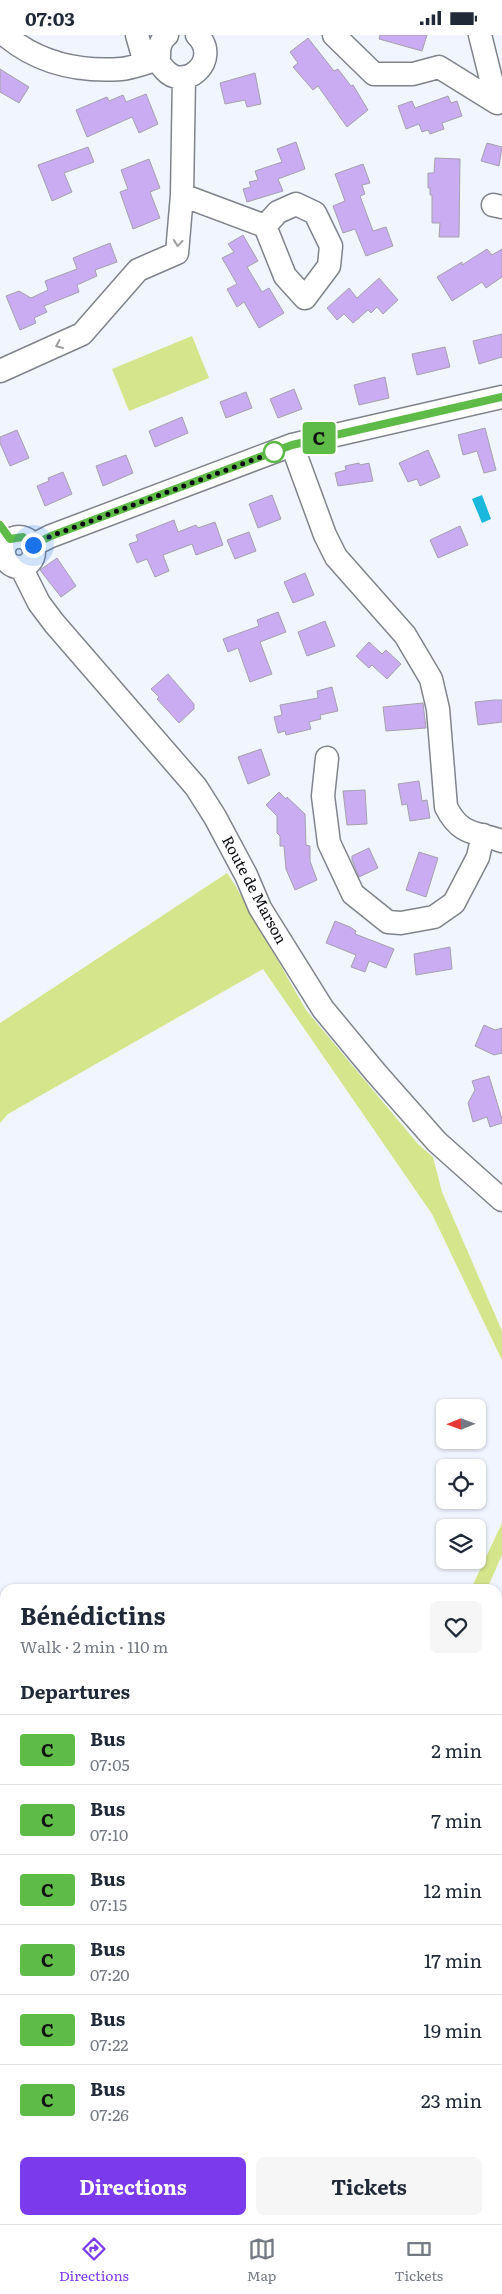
<!DOCTYPE html>
<meta charset="utf-8">
<style>
body{margin:0;font-family:Literata,serif;background:#f6f6f7;color:#1f2937;height:100vh;display:flex;flex-direction:column;font-size:19px;white-space:nowrap}
*{box-sizing:border-box;margin:0}
p{font-size:16px;color:#747a83}
.icon{flex:none;width:28px;height:28px;fill:none;stroke:currentColor;stroke-width:2;stroke-linecap:round;stroke-linejoin:round}
.map{position:relative;flex:1;overflow:hidden}
.sheet{position:absolute;left:0px;top:1549px;width:502px;height:641px;display:flex;flex-direction:column;background:#fff;border-radius:15px 15px 0 0;box-shadow:0 1px 4px #0004}
.sheet>*{flex:none}
.badge{padding:0 10px;border-radius:4px;font-size:18px;line-height:32px}
.needle{width:32px;rotate:269deg}
.controls{position:absolute;left:436px;top:1364px;display:grid;gap:10px}
.controls a{display:grid;place-items:center;width:50px;height:50px;border-radius:8px;background:#fff;box-shadow:0 1px 4px #0004;font-size:25px}
.you{position:absolute;width:25px;height:25px;margin:-12px;border:4px solid #fff;border-radius:50%;background:#1a73e8;box-shadow:0 0 0 8px #1a73e833}
.map>.badge{position:absolute;translate:-50% -50%;box-shadow:0 0 0 2px #fff}
h2{padding:0 20px;font-size:19px;line-height:45px}
.round{display:grid;place-items:center;flex:none;width:52px;height:52px;border-radius:8px;background:#f6f6f7}
.headline{display:flex;align-items:center;justify-content:space-between;height:85px;padding:0 20px}
h1{font-size:24px;font-weight:700;line-height:38px}
.action{display:flex;gap:10px;margin-top:auto;padding:10px 20px}
.action a{flex:1;height:58px;border-radius:8px;background:#7c3aed;color:#fff;font-size:20px;font-weight:700;line-height:58px;text-align:center}
.action a+a{background:#f6f6f7;color:#1f2937}
ul{padding:0;list-style:none}
li{display:flex;align-items:center;gap:15px;height:70px;padding:0 20px;border-top:1px solid #e0e1e3}
li div{flex:1}
li b{display:block;font-size:19px}
li em{font-style:normal}
li .badge{min-width:55px;font-weight:700;text-align:center}
.status{display:flex;justify-content:space-between;align-items:center;height:35px;padding:0 25px;background:#fff;direction:ltr}
.status svg{height:14px;fill:currentColor}
.tab-bar{display:flex;justify-content:space-around;align-items:center;height:70px;border-top:1px solid #e0e1e3;background:#fff;font-size:14px;color:#747a83}
.tab-bar a{display:grid;justify-items:center;gap:2px}
.tab-bar .selected{color:#7c3aed}
.map>svg:first-child{display:block}
</style>
<div class="status"><b>07:03</b><svg viewBox="0 0 49 12"><path d="M0 12V9h3v3zM5 12V6h3v6zM10 12V3h3v9zM15 12V0h3v12zM26 1h20v11H26zM47 4h2v5h-2z"/></svg></div>
<div class="map">
<svg width="502" height="2189" viewBox="0 0 502 2189">
<rect width="100%" height="100%" fill="#f1f5ff"/>
<path fill="#d5e58c" d="M192,301L209,343L129,376L112,334Z
M227,838L235,850L306,975L418,1109L433,1122L442,1157L502,1296V1325L432,1179L263,934L8,1079L0,1088V988Z
M502,1488V1520L487,1554H471Z
M0,1909L5,1917V2185H170L173,2189H0Z"/>
<path fill="#1bb8de" d="M482,460L491,484L482,488L472,464Z"/>
<path fill="#c9acf2" stroke="#a5a1ab" d="M380,0H427L422,16L379,4Z
M308,3L334,36L338,34L351,51L353,50L368,75L347,92L318,51L313,55L293,32L298,28L290,17Z
M0,34L29,52L19,68L0,57Z
M255,38L261,69L247,72L245,65L225,69L220,48Z
M146,59L158,89L139,98L132,82L87,102L76,75L107,62L109,66L123,60L126,67Z
M448,61L451,68L457,66L462,81L442,88L444,94L430,99L428,95L422,97L419,89L406,94L398,71L412,66L415,73Z
M296,107L305,134L278,144L283,156L247,167L243,154L251,152L249,147L258,145L255,136L282,127L277,114Z
M487,108L502,112L499,131L481,126Z
M88,112L94,127L64,138L72,157L52,166L38,130Z
M435,123L460,124L459,202H439L440,188H432V160H430V153H428V138H434Z
M149,124L160,153L150,157L160,183L133,194L120,157L128,154L121,135Z
M363,129L370,148L362,150L365,159L360,161L367,180L373,196L386,192L393,211L366,221L355,194L343,198L333,171L345,166L335,139Z
M243,200L258,226L247,232L262,257L269,253L284,278L259,293L244,267L237,272L227,254L237,249L222,223L234,217L228,209Z
M110,208L117,227L95,235L97,241L77,250L79,257L44,271L47,277L34,283L36,288L20,295L6,261L19,256L31,263L48,255L45,246L77,234L73,223Z
M487,214L492,220L502,214V242L486,253L482,247L452,266L437,242L462,227V230Z
M379,243L398,265L383,279L377,272L371,278L368,275L353,288L344,279L337,285L327,273L349,253L357,263Z
M502,299V322L479,329L473,306Z
M445,312L450,332L417,340L412,319Z
M385,342L389,363L359,370L354,350Z
M294,354L302,374L278,383L270,364Z
M246,357L252,373L226,383L220,367Z
M182,382L188,398L155,412L149,396Z
M485,393L496,435L484,438L477,416L463,420L458,400Z
M17,395L29,423L10,431L0,408V402Z
M428,415L440,442L420,451L417,444L408,447L399,428Z
M126,420L133,438L103,451L96,431Z
M359,428L360,430L369,428L373,446L338,451L335,438L346,435L345,431Z
M63,437L72,459L45,471L37,451L49,446L48,443Z
M272,460L281,484L258,493L249,469Z
M174,485L178,497L196,490L198,493L215,487L223,510L196,520L192,509L163,520L169,536L155,542L147,524L137,528L129,509L138,506L136,500Z
M460,491L468,510L438,523L430,505Z
M249,497L256,516L235,524L227,505Z
M57,523L76,551L61,562L40,535Z
M305,538L314,560L293,568L284,547Z
M278,577L286,597L260,607L272,639L250,647L238,613L228,617L223,604L259,591L257,585Z
M325,586L335,611L307,621L298,597Z
M369,607L382,619L386,615L401,629L387,644L372,630L369,633L356,621Z
M168,639L194,669V674L179,688L157,664L159,662L151,654Z
M332,652L338,676L320,680L321,684L309,687L311,694L286,700L285,696L278,698L274,682L282,680L280,670L318,663L317,656Z
M494,665H502V687L478,690L475,667Z
M423,668L426,693L386,696L383,672Z
M261,714L270,740L248,749L238,722Z
M419,746L422,766L427,765L430,783L410,786L407,769L402,770L398,749Z
M365,755L367,789L347,790L343,756Z
M279,757L286,764L287,762L305,779L306,810L310,811V826L317,845L295,855L286,834L284,811H280V801L277,798V781L266,770Z
M369,813L378,833L359,842L352,825V821Z
M419,817L438,823L426,862L406,855Z
M335,886L350,892L356,896L355,899L394,914L386,933L369,926L365,937L351,932L356,920L326,908Z
M450,912L452,934L416,940L414,919Z
M484,990L495,995L502,993V1018L494,1020L475,1011Z
M489,1041L502,1084V1088L490,1092L487,1082L473,1087L468,1068L475,1055L472,1046Z"/>
<g fill="none" stroke-linecap="round" stroke-linejoin="round">
<g stroke="#7f838c" stroke-width="25">
<path id="minor" d="M5,0C38,28 78,37 121,34C133,33 146,27 158,25
M137,0L145,28
M167,0C160,6 159,12 159,21C158,26 160,30 164,34C185,59 222,24 197,0
M334,0L374,39H413L439,32L497,68L480,0
M182,160L265,191L285,241L305,263L329,231L331,211L315,178L296,169L278,177L265,191
M493,170L502,172
M0,336L82,299L138,235L177,218L182,160L184,42
M292,410L325,500L336,522L405,600L431,644L438,674L446,772C460,800 474,797 502,806
M4 517a15 15 0 1 1 30 0a15 15 0 1 1-30 0Z
M33,510L51,501L292,410L502,362
M21,532L39,568L54,588L196,752L215,782L246,840L260,873L323,974L376,1038L437,1107L502,1165
M327,723L323,761L329,808L353,859L388,887L401,888L434,882L454,868L478,822L483,800
M0,1884L5,1893
M183,2185L186,2189"/>
</g>
<use href="#minor" stroke="#fff" stroke-width="22"/>
</g>
<defs><path id="oneway-chevron" d="M-2-3.5L2.5 0L-2 3.5" fill="none" stroke-width="1.6" stroke-linecap="round" stroke-linejoin="round" transform="scale(1.25)"/></defs>
<g stroke="#9d9e9f">
<use href="#oneway-chevron" transform="translate(178 208) rotate(95)"/>
<use href="#oneway-chevron" transform="translate(59 310) rotate(156)"/>
</g>
<g fill="none" stroke-linecap="round" stroke-linejoin="round">
<g stroke="#fff" stroke-width="11">
<path id="line" d="M0,490L10,504L23,502L33,510L51,501L292,410L502,362"/>
</g>
<use href="#line" stroke="#5fbb47" stroke-width="8"/>
<path stroke="#0b0d10" stroke-width="5" stroke-dasharray="0 9" d="M33,510L51,501L274,417"/>
</g>
<circle fill="#fff" stroke="#5fbb47" stroke-width="2.5" cx="274" cy="417" r="10"/>
<g text-anchor="middle" stroke-width="4" stroke-linejoin="round" paint-order="stroke">
<g font-size="15" fill="#0b0d10" stroke="#fff">
<text transform="translate(254 855) rotate(62)" y="5">Route de Marson</text>
</g>
</g>
</svg>
<div class="controls">
<a><svg class="needle" viewBox="-14 -14 28 28"><path d="M0-13l5 13h-10z" fill="#e53935"/><path d="M0 13l5-13h-10z" fill="#747a83"/></svg></a>
<a><svg class="icon" aria-label="locate" viewBox="0 0 24 24"><circle cx="12" cy="12" r="6"/><path d="M12 2v4M12 18v4M2 12h4M18 12h4"/></svg></a>
<a><svg class="icon" aria-label="layers" viewBox="0 0 24 24"><path d="M12 4l9 5-9 5-9-5zM3 14l9 5 9-5"/></svg></a>
</div>
<div class="you" style="left:33px;top:510px"></div>
<b class="badge" style="left:319px;top:403px;background:#5fbb47;color:#111">C</b>
<section class="sheet">
<div class="headline"><div><h1>Bénédictins</h1><p>Walk · 2 min · 110 m</p></div><a class="round"><svg class="icon" aria-label="heart" viewBox="0 0 24 24"><path d="M12 20l-8-8c-3-5 5-10 8-4 3-6 11-1 8 4z"/></svg></a></div>
<h2>Departures</h2>
<ul>
<li><span class="badge" style="background:#5fbb47;color:#111">C</span><div><b>Bus</b><p>07:05</p></div><em>2 min</em></li>
<li><span class="badge" style="background:#5fbb47;color:#111">C</span><div><b>Bus</b><p>07:10</p></div><em>7 min</em></li>
<li><span class="badge" style="background:#5fbb47;color:#111">C</span><div><b>Bus</b><p>07:15</p></div><em>12 min</em></li>
<li><span class="badge" style="background:#5fbb47;color:#111">C</span><div><b>Bus</b><p>07:20</p></div><em>17 min</em></li>
<li><span class="badge" style="background:#5fbb47;color:#111">C</span><div><b>Bus</b><p>07:22</p></div><em>19 min</em></li>
<li><span class="badge" style="background:#5fbb47;color:#111">C</span><div><b>Bus</b><p>07:26</p></div><em>23 min</em></li>
</ul>
<div class="action"><a>Directions</a><a>Tickets</a></div>
</section>
</div>
<nav class="tab-bar">
<a class="selected"><svg class="icon" aria-label="directions" viewBox="0 0 24 24"><path d="M12 3l9 9-9 9-9-9zM9 14v-3h6M13 9l2 2-2 2"/></svg>Directions</a>
<a><svg class="icon" aria-label="map" viewBox="0 0 24 24"><path d="M3 6l6-2 6 2 6-2v14l-6 2-6-2-6 2zM9 4v14M15 6v14"/></svg>Map</a>
<a><svg class="icon" aria-label="tickets" viewBox="0 0 24 24"><path d="M3 7h18v10H3zM15 7v10"/></svg>Tickets</a>
</nav>
